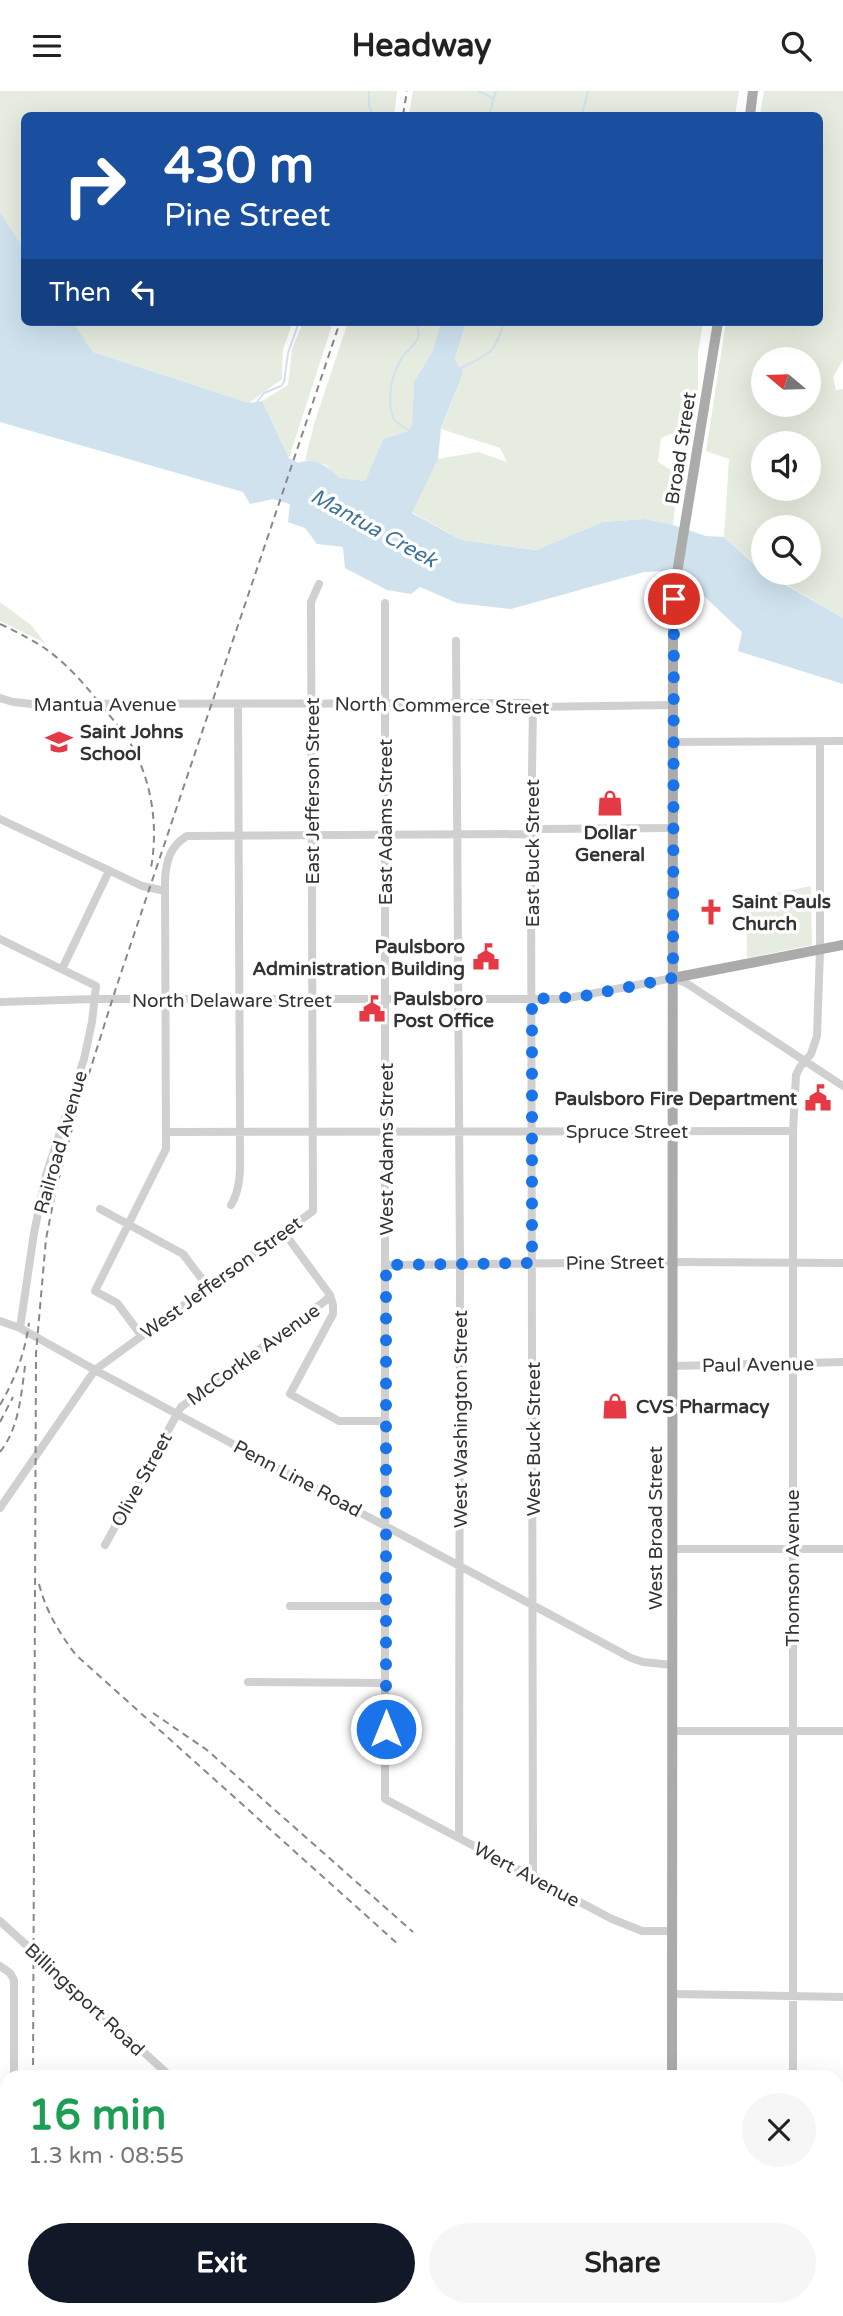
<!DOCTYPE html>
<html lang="en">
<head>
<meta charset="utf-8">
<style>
	body { margin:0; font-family:"Varela Round",sans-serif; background:#f6f6f6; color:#222; height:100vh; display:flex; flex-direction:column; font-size:26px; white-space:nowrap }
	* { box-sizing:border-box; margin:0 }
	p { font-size:23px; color:#767676 }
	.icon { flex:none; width:38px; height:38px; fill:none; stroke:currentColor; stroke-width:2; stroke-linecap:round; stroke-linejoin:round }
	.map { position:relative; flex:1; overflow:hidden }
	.panel { position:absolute; left:0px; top:1979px; width:844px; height:247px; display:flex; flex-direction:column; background:#fff; border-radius:21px 21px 0 0; box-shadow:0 7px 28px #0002 }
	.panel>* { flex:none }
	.guide { position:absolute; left:21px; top:21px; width:802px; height:214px; border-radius:10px; box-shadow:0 7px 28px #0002; background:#1a4fa0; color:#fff; overflow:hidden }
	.needle { width:46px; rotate:289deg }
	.tools { position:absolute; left:751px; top:256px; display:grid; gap:14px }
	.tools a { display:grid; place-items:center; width:70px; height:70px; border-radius:50%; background:#fff; box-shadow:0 7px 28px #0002; font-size:35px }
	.pin { position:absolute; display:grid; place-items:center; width:60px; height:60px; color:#fff; margin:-30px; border:4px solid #fff; border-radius:50%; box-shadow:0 2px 7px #0007 }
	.me { position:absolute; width:77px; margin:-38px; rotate:0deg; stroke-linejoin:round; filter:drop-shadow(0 0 5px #0008) }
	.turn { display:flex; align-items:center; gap:24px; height:147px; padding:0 28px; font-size:32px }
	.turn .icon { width:91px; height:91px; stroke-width:2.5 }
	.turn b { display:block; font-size:49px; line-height:60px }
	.then { display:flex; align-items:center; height:66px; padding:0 28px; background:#0003; gap:14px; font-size:26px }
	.round { display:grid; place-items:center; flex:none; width:74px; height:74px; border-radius:37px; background:#f6f6f6 }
	.head { display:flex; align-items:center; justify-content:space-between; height:119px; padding:0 28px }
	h1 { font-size:42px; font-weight:700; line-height:52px; color:#1e9e55 }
	.button { display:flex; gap:14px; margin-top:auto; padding:14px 28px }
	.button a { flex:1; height:80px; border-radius:42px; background:#111827; color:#fff; font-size:28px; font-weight:700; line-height:80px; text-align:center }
	.button a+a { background:#f6f6f6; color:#222 }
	header { display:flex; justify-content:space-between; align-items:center; height:91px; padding:0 28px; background:#fff; font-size:32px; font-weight:700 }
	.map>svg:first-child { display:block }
</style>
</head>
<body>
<header><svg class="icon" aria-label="menu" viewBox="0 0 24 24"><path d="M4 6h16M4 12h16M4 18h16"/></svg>Headway<svg class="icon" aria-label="search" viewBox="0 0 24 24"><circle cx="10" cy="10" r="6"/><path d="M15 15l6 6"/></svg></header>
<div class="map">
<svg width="843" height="2225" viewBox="0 0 843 2225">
	<rect width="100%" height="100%" fill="#fff"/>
	<path fill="#e6ecdf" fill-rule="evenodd" d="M0 0H397L394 24H24V158L0 121Z
		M413 0H739L735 24H409Z
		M764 0H843V269L833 286 836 299 843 298V527L765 481H808V436H763V480L724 446 729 368 706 360 726 231H819V24H760ZM763 268H808V313H763ZM763 352H808V397H763Z
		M73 231H293L283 258 282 288 249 312 93 261Z
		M303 231H333L289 367 262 310 288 294 292 258Z
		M348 231H441L433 259 414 291 412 331 409 340 383 348 365 390 338 387 326 374 305 369 315 330Z
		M466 231H703L698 262V298L686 344 676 341 661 347 658 371 678 383 673 434 645 428 603 431 538 459 461 449 412 421 438 368 478 361 507 371 500 357 441 338 463 282 455 268Z
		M0 511 31 534 45 552 0 530Z
		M811 795 812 854 747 867 746 808Z
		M60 2219H167V2225H60Z"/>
	<path fill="#cfe2ee" d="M0 121 24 158V231H73L93 261 249 312 262 310 289 367 298 372C316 366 327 375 339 387L365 390 383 348 409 340 412 331 414 291 433 259 441 231H466L455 268 463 282 441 337 438 368 412 422 461 449 537 459 603 431 645 428 673 434 706 445 724 446 763 481 843 527V593L738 560 742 541 685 487 663 480 644 481 511 518 457 512 420 496 411 503 387 499 345 477 343 456 317 453 305 437 288 431 290 413 273 408 250 413 243 401 0 331Z"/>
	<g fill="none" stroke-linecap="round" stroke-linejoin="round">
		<path stroke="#cfe2ee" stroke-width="2" d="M369 0V15L373 24
			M479 0 492 7
			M489 24 496 0
			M582 24 588 0
			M461 277C489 262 494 265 504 231
			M257 311 264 302 281 295 284 291 288 262 299 231
			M409 340 394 329C386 308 391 282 404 264 408 259 416 253 418 247 420 241 418 236 415 231"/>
		<path stroke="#d0d0d0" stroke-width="8" d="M385 512V1708L612 1828 642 1840H672
			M456 550 460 1172 459 1747
			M0 607 13 611 32 613 528 612 533 616 673 614
			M673 651 843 650
			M0 728 142 795 165 800
			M0 848 96 895 92 931 84 968 46 1084 34 1142 20 1237
			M62 878 109 780
			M0 911 94 908H564L673 887 686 892 843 995
			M167 1041 793 1040
			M231 1114C244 1093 239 1064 240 1041L238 613
			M100 1118 183 1163 208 1196
			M283 1140 330 1204 333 1214V1223L290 1303 339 1330H386
			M386 1174 673 1171 843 1172
			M0 1230 20 1237 95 1279 631 1567 643 1571 672 1574
			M141 1244 117 1212 95 1200 166 1058 165 789C166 770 170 755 187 745L531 743 539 738 673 737
			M672 1275 843 1271
			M0 1417 95 1279 313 1120 311 511 319 493
			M105 1454 181 1316 325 1210 330 1204
			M673 1458H843
			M290 1515H386
			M248 1591 386 1592
			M673 1640H843
			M533 1787 531 743 533 616
			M0 1830 22 1850
			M0 1875 10 1882 14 1889V1986
			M70 1894 171 1986
			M672 1903 843 1906
			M793 1986V1040L796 984 800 976 811 963 817 945 820 859V650
			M836 2012H843
			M836 2191 843 2196
			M432 2219 439 2225
			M14 2225V2219"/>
		<path stroke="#ababab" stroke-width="10" d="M750 24 753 0
			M673 887 843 854
			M672 1986 673 526 678 476 718 231
			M836 2140 843 2134
			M672 2219V2225
			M754 2225 759 2219"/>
		<path stroke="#888" stroke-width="2" stroke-dasharray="7 5" stroke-linecap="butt" d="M403 24 407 0
			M0 533C15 540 29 547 43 556 65 571 84 592 100 613 109 624 119 635 127 647 151 685 159 732 151 777
			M0 1314C15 1288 25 1262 29 1232
			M0 1331 13 1306
			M0 1361C19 1337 21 1305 25 1275
			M39 1493C46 1520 59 1542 76 1564L400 1855
			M153 1622 207 1659 413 1841
			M33 1986 36 1262 46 1148 55 1102 74 1030 116 897 340 231
			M33 2219V2225"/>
		<path stroke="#d0d0d0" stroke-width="8" d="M22 1850 70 1894"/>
	</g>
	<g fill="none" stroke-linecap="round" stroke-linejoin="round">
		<path stroke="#1a73e8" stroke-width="12" stroke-dasharray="0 21.6" d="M386 1638V1174L532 1172V908L579 906 673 887 674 508"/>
	</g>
	<defs>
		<g id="school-bare" transform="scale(2.1)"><path d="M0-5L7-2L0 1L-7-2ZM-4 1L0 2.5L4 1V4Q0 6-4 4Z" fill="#e63946" stroke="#fff" stroke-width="2.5" paint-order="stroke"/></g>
		<g id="shop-bare" transform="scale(2.1)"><path d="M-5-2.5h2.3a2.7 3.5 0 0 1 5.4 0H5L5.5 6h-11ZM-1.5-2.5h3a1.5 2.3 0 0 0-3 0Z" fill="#e63946" stroke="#fff" stroke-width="2.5" paint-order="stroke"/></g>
		<g id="church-bare" transform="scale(2.1)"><path d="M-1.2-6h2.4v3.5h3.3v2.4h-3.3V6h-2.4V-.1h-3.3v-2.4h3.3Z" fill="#e63946" stroke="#fff" stroke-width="2.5" paint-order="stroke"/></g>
		<g id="civic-bare" transform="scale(2.1)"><path d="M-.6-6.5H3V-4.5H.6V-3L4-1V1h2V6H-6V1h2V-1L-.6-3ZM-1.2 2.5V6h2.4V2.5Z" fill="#e63946" stroke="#fff" stroke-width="2.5" paint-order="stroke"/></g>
	</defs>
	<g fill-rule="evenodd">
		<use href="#school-bare" x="59" y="651"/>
		<use href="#shop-bare" x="610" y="712"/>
		<use href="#church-bare" x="711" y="821"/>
		<use href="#civic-bare" x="486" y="866"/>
		<use href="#civic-bare" x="372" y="918"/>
		<use href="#civic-bare" x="818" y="1007"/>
		<use href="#shop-bare" x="615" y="1315"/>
	</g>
	<g text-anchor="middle" stroke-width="7" stroke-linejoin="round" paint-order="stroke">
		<g font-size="19" fill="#333" stroke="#fff">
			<text transform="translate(680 357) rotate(-81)" y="7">Broad Street</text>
			<text x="105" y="620">Mantua Avenue</text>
			<text transform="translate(442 614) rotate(1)" y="7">North Commerce Street</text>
			<text transform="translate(312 700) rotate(-90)" y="7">East Jefferson Street</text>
			<text transform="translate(385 731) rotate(-90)" y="7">East Adams Street</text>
			<text transform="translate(532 762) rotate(-90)" y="7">East Buck Street</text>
			<text x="232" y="916">North Delaware Street</text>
			<text x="627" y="1047">Spruce Street</text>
			<text transform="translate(60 1051) rotate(-74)" y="7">Railroad Avenue</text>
			<text transform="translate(386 1058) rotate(-90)" y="7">West Adams Street</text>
			<text transform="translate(615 1171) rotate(-1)" y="7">Pine Street</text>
			<text transform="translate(221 1186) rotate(-36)" y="7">West Jefferson Street</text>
			<text transform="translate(253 1263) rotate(-36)" y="7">McCorkle Avenue</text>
			<text transform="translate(758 1273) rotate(-1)" y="7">Paul Avenue</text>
			<text transform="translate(460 1328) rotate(-90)" y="7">West Washington Street</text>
			<text transform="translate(533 1348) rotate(-90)" y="7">West Buck Street</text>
			<text transform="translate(298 1387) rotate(28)" y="7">Penn Line Road</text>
			<text transform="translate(141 1388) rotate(-61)" y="7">Olive Street</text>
			<text transform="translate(655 1437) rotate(-90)" y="7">West Broad Street</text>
			<text transform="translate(792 1477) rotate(-90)" y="7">Thomson Avenue</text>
			<text transform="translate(527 1783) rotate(28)" y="7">Wert Avenue</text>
			<text transform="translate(85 1908) rotate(43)" y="7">Billingsport Road</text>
		</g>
		<g font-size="19" font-weight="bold" fill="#333" stroke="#fff" text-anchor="start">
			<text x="80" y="647">Saint Johns<tspan x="80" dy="22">School</tspan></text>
			<text x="610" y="748" text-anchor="middle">Dollar<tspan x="610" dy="22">General</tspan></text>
			<text x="732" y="817">Saint Pauls<tspan x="732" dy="22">Church</tspan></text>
			<text x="465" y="862" text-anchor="end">Paulsboro<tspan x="465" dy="22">Administration Building</tspan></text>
			<text x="393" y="914">Paulsboro<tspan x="393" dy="22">Post Office</tspan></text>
			<text x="797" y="1014" text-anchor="end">Paulsboro Fire Department</text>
			<text x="636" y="1322">CVS Pharmacy</text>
		</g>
		<g font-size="21" font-style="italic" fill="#3f7597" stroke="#fff">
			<text transform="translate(374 437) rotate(29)" y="7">Mantua Creek</text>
		</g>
	</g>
</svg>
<div class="tools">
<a><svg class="needle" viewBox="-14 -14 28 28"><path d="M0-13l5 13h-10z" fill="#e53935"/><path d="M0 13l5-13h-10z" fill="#767676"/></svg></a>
<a><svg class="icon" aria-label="sound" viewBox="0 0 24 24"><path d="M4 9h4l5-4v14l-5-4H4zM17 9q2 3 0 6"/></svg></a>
<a><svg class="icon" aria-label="search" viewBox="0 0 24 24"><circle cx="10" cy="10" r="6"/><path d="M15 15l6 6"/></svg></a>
</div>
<div class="pin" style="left:674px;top:508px;background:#d93025"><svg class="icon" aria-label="arrive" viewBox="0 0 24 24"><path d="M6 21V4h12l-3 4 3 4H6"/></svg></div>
<svg class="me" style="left:386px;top:1638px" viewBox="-20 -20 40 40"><circle r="17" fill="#1a73e8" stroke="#fff" stroke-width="3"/><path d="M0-11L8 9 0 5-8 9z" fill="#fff"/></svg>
<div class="guide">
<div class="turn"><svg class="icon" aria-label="right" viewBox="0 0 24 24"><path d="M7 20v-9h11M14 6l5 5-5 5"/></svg><div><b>430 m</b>Pine Street</div></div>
<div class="then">Then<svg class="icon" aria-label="left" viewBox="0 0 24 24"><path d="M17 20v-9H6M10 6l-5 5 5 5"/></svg></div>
</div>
<section class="panel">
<div class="head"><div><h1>16 min</h1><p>1.3 km · 08:55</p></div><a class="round"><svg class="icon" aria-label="close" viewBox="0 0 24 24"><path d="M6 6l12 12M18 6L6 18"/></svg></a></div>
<div class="button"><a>Exit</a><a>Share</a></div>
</section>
</div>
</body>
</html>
